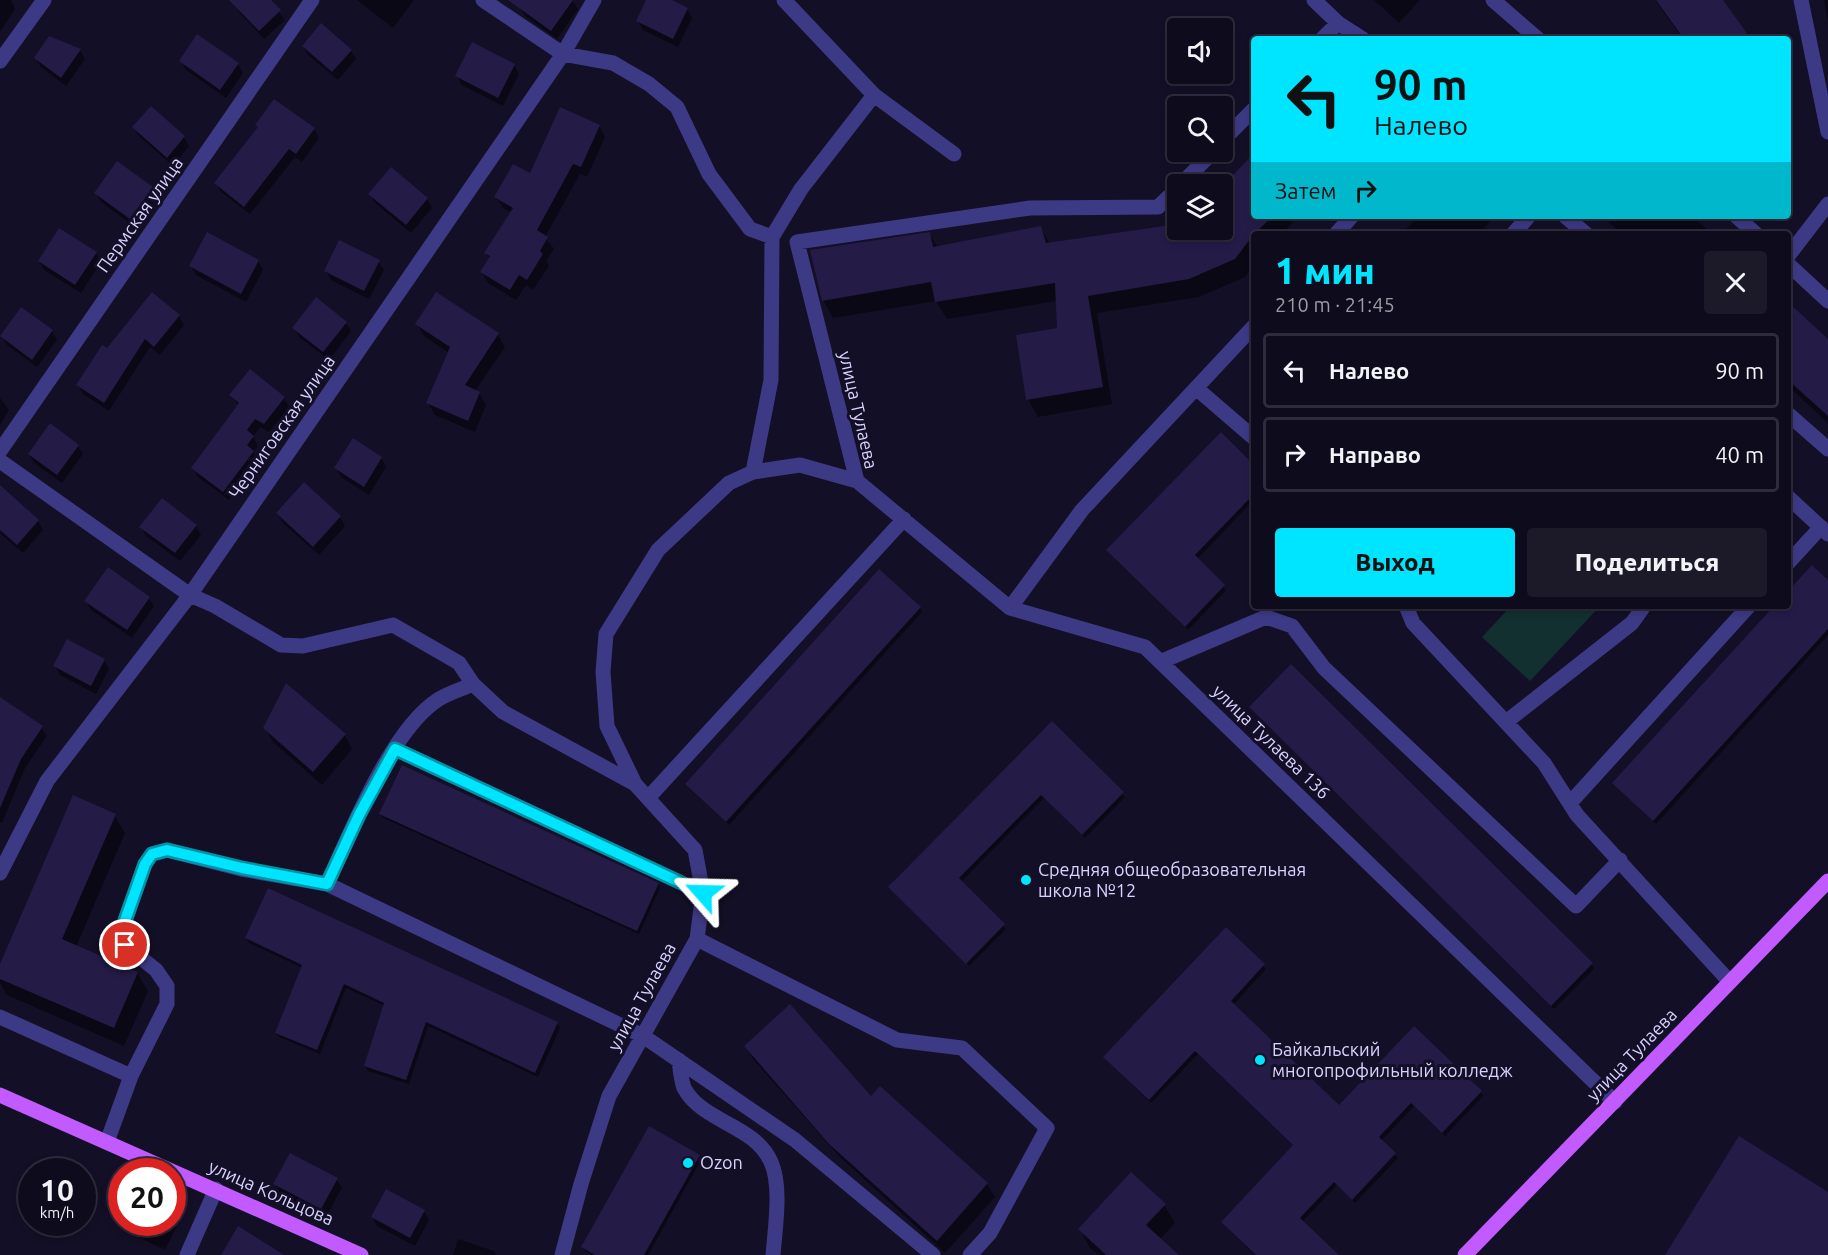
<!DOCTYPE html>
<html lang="ru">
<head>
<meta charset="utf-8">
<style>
	body { margin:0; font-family:Ubuntu,sans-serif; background:#1c1929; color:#f1f3f6; height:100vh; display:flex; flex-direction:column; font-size:22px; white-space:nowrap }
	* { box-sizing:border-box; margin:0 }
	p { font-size:20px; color:#9b9ba3 }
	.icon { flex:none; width:33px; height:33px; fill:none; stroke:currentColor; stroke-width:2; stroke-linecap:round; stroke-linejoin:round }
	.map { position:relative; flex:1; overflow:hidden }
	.side { position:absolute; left:1251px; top:231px; width:540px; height:378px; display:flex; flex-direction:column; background:#0e0b1c; border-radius:6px; box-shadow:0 3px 9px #0003,0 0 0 2px #2e2b3b }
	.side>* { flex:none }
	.hud { position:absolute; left:1251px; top:36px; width:540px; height:183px; border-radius:6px; box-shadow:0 3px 9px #0003,0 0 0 2px #2e2b3b; background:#00e5ff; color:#111; overflow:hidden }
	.fabs { position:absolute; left:1167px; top:18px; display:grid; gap:12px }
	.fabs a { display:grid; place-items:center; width:66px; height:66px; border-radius:6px; background:#0e0b1c; box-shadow:0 3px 9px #0003,0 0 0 2px #2e2b3b; font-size:30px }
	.speed { position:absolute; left:18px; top:1158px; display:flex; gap:12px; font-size:30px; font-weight:700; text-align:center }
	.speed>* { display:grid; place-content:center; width:78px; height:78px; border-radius:50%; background:#0e0b1c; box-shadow:0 3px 9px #0003,0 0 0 2px #2e2b3b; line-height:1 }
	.speed small { font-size:15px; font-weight:400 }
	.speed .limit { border:9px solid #d22; background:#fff; color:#111 }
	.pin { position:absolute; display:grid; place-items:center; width:51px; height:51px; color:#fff; margin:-26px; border:3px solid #fff; border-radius:50%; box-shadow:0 2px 6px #0007 }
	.me { position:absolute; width:66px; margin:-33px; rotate:295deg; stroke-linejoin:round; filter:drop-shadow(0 0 4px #0008) }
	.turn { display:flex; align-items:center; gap:21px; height:126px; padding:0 24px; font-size:27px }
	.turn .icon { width:78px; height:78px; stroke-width:2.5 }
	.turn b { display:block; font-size:42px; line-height:51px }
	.then { display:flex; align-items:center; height:57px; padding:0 24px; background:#0003; gap:12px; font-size:22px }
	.round { display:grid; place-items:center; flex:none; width:63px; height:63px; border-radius:6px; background:#1c1929 }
	.headline { display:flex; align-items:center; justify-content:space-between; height:102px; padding:0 24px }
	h1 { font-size:36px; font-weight:800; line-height:45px; color:#00e5ff }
	.cta { display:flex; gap:12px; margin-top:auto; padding:12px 24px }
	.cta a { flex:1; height:69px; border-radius:6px; background:#00e5ff; color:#111; font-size:24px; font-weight:800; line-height:69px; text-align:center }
	.cta a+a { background:#1c1929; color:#f1f3f6 }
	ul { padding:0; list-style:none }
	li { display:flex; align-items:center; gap:18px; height:75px; margin:0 12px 9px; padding:0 12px; border:3px solid #2e2b3b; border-radius:6px }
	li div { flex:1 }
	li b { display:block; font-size:22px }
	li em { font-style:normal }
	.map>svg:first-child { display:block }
</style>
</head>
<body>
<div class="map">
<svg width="1828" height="1255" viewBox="0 0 1828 1255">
	<rect width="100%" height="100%" fill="#130f26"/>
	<path fill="#12302f" d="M1511 606H1600L1530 681 1482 637Z"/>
	<path fill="#0007" d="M0 0H11L15 9 0 32Z
		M238 0H269L285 20 264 39 239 12 234 4Z
		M357 0H414L393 28Z
		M525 0H572L578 9 557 39 525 16 520 7Z
		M648 0H668L687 9 692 18 678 47 643 30 638 21Z
		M1374 0H1420L1399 23Z
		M1655 0H1721L1749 39H1683Z
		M1824 0H1828V21Z
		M50 38 80 50 85 59 66 86 41 67 35 58Z
		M303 46 351 51 356 59 338 80 308 55Z
		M181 61 238 64 243 73 226 98 186 70Z
		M514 65 519 74 503 106 462 85 457 76Z
		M151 108 184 137 189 146 173 166 139 136 134 128Z
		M257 125 314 129 319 138 302 162 295 157 250 214 221 192 216 183 259 129Z
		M599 126 605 137 587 177 580 174 545 237 554 249 546 261 549 266 533 290 526 285 516 300 488 283 482 272 490 259 486 253 512 213 503 208 496 197Z
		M1254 156V216H1298L1282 234H1254V266L1245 277 1199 297 1097 313 1112 404 1038 417 1028 399 1058 329 1057 301 947 319 936 301 833 318 823 300 930 234 938 248 1040 227 1050 244 1178 230H1222Z
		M391 169 427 199 432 208 411 233 375 203 370 194Z
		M152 188 157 197 135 227 101 202 96 193Z
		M1418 216H1495L1479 234H1402Z
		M1602 216H1692L1712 234H1622Z
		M96 253 101 262 81 293 44 270 39 261Z
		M258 261 263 270 246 302 196 275 191 266Z
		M378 261 384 270 369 299 331 280 326 271Z
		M437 294 498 335 505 347 475 391 479 393 486 405 475 432 435 415 428 403 449 353 424 336 417 324Z
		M1788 304 1828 341V423L1788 386Z
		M22 309 52 331 57 340 37 367 7 345 2 336Z
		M179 316 184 325 160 355 150 347 109 411 83 394 78 385 107 350Z
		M346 323 351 331 329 360 299 337 294 328Z
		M231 395 284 398 289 407 269 432 260 427 253 437 258 446 253 452 258 461 229 500 198 477 193 468 239 406Z
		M0 398 9 410 0 425Z
		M78 446 83 454 62 483 34 463 29 454Z
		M381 458 386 467 369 495 341 477 336 468Z
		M1254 467V500L1197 559 1226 590 1188 630 1110 554Z
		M0 499 38 521 43 530 23 553 0 533Z
		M278 514 340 517 345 526 319 555 283 523Z
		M196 526 201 535 180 561 146 536 141 527Z
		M1828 582V635L1656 824 1614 783 1776 606H1788V593Z
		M149 598 154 606 132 638 91 610 86 601Z
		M920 608 922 612 729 825 689 788 686 784Z
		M104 660 109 669 96 694 60 675 55 666Z
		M1291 666 1592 964 1594 969 1554 1009 1253 711 1251 707Z
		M0 714 41 727 47 736 25 768 2 823 0 822Z
		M1052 723 1125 797 1085 838 1044 798 961 882 1006 929 969 966 893 891Z
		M265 728 345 735 352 749 322 785 273 742Z
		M381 814 658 884 660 888 639 934 383 818Z
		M114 815 125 833 76 947 137 973 148 991 124 1046 7 995 0 983V968Z
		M1226 929 1266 969 1233 1005 1339 1107 1481 1092 1483 1096 1445 1136 1414 1106 1381 1141 1398 1158 1355 1203 1337 1185 1302 1222 1336 1255H1255L1225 1226 1222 1222 1294 1146 1198 1054 1151 1103 1108 1061Z
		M246 938 557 1023 560 1028 538 1077 428 1026 409 1084 368 1071 365 1066 385 1006 346 988 320 1054 279 1037 276 1033 303 968 249 943Z
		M746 1046 987 1184 995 1197 945 1253 839 1156 753 1059Z
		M699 1156 701 1160 648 1255H592L585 1251 582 1247Z
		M336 1179 342 1188 326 1217 280 1193 275 1184Z
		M1164 1205 1175 1223 1160 1239 1177 1255H1099L1090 1248 1080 1229Z
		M172 1207 181 1217 165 1250 132 1234 126 1225 172 1222Z
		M424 1211 429 1220 415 1246 377 1226 372 1217Z
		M458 1239 494 1251 496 1255H453Z"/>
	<path fill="#241b47" d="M229 0H271L281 10 259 31Z
		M508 0H573L551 31Z
		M646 0H672L688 8 673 39 636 21Z
		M1656 0H1723L1751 39H1684Z
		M321 23 352 50 332 72 302 46Z
		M197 34 239 63 220 90 179 61Z
		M49 36 81 49 61 78 34 58Z
		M472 42 515 64 498 98 455 76Z
		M274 99 315 128 296 154 289 149 244 207 214 183 258 127 255 125Z
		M151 106 185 136 167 158 132 127Z
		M560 107 600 125 581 167 573 164 537 230 548 237 540 251 543 254 527 280 519 275 510 290 480 272 490 256 484 253 513 208 494 197 513 164 530 173Z
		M1254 153V216H1273L1254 234 1235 259 1189 279 1088 296 1103 387 1026 400 1016 335 1057 328 1055 283 935 302 931 282 822 301 810 250 930 232 933 247 1041 226 1046 243 1178 224V230H1222V187Z
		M117 161 153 187 130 219 94 193Z
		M391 167 428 198 406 225 368 194Z
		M59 228 97 252 75 285 38 261Z
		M207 232 259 260 241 294 189 266Z
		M339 240 380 260 364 291 324 271Z
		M152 292 180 315 154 347 145 339 104 403 76 385 102 345 107 348Z
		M436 292 499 333 465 385 480 392 468 421 426 403 450 347 415 324Z
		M316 297 347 322 323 352 292 328Z
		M1788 302 1828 339V416L1788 380Z
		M21 307 53 330 32 360 0 336Z
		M250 369 285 397 264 424 255 419 247 430 254 436 247 445 254 451 223 492 191 468 239 403 229 395Z
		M50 423 79 445 57 475 28 454Z
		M1221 432 1254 465V494L1195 555 1225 585 1185 627 1106 550Z
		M353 438 382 457 364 487 334 468Z
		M304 482 341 516 313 547 276 513Z
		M0 485 39 520 17 545 0 530Z
		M162 498 197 525 175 553 139 527Z
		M1812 565 1828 580V629L1653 821 1612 783 1774 606H1788V591Z
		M108 567 150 597 127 630 84 601Z
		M879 569 921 607 726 822 685 784Z
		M67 639 105 659 91 686 53 666Z
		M1291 664 1593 963 1551 1006 1249 707Z
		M286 683 346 734 313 772 263 728Z
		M0 697 43 726 21 759 0 808Z
		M1052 721 1124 792 1082 835 1041 795 959 878 1005 924 966 964 888 887Z
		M402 765 659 883 637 931 379 814Z
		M73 795 116 814 62 939 138 972 114 1028 0 979V964Z
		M268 888 558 1022 535 1073 426 1022 406 1080 364 1066 384 1003 344 984 317 1050 275 1033 302 965 245 938Z
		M1226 927 1265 964 1231 1001 1339 1105 1414 1026 1482 1091 1442 1133 1411 1103 1379 1137 1396 1153 1352 1200 1334 1182 1300 1218 1339 1255H1256L1221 1222 1293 1145 1195 1051 1149 1100 1103 1057Z
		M790 1004 871 1096 880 1086 988 1183 937 1241 829 1144 744 1046Z
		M649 1126 700 1155 644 1255H595L581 1247Z
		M1739 1136 1828 1192V1255H1665Z
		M290 1153 338 1178 321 1209 273 1184Z
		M1131 1172 1166 1204 1146 1225 1179 1255H1106L1078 1229Z
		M386 1189 425 1210 410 1238 371 1217Z
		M238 1226 284 1255H221Z"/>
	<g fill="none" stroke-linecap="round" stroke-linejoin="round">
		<path stroke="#3d3a85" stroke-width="15" d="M483 0 563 54 613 63 649 84 677 107 709 174 750 229 772 237
			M784 0 874 95 954 154
			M1314 0 1338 23 1363 39
			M1493 0 1538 39
			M1801 0 1828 132
			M1322 39 1338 23
			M0 61 44 0
			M1222 141 1254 109
			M1181 184 1213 152
			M1565 216 1586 234
			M1736 216 1756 234
			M1336 234 1352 216
			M1513 234 1529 216
			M1788 256 1828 204
			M1788 264 1828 301
			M1196 388 1254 438
			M1788 414 1828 449
			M0 451 312 0
			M0 461 190 595 215 606 281 645 303 646 393 625 459 663 473 684 503 712 635 784
			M753 472 771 380 772 237 801 189 874 95
			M857 481 797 242 1030 208 1158 207 1178 188
			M1788 497 1828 534
			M1788 563 1821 527
			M1406 606 1413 623 1544 763 1577 815 1729 981
			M1010 608 1082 510 1254 326
			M1160 662 1266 617 1292 626 1324 668 1576 906 1620 860
			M1506 722 1632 623 1644 606
			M395 749 703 893
			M648 798 904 519
			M1570 803 1749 606
			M0 873 47 781 190 595 563 54 594 0
			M327 884C351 832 391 729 439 699 449 693 462 689 473 684
			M697 939 897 1040 962 1048 1047 1128 990 1233 970 1255
			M0 1017 131 1076
			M679 1060C680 1069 681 1080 684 1088 703 1123 754 1124 771 1162 782 1186 775 1229 773 1255
			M107 1142 131 1076 167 1004V986L156 970 125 945 121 932 145 864 152 854 167 850 241 869 327 884 643 1036 795 1140 933 1255
			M187 1255 216 1189
			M562 1255 581 1184 609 1096 697 939 703 893 695 850 635 784 607 726 603 672 606 634 658 550 729 483 753 472 800 465 857 481 1010 608 1145 647 1615 1102"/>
		<path stroke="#c25bff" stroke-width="15" d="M0 1095 361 1255
			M1465 1255 1828 881"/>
	</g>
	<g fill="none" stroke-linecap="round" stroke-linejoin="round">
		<g stroke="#0095a6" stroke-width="15">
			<path id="route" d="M125 945 121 932 145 864 152 854 167 850 242 868 327 884 359 815 395 749 703 893"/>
		</g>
		<use href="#route" stroke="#00e5ff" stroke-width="10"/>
	</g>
	<g fill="#00e5ff" stroke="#130f26" stroke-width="2">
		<circle cx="1026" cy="880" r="6"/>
		<circle cx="1260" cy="1060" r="6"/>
		<circle cx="688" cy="1163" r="6"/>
	</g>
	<g text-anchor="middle" stroke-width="6" stroke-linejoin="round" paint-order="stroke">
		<g font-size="18" fill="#d9d4ff" stroke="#130f26">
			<text transform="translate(140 215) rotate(-55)" y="6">Пермская улица</text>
			<text transform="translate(858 410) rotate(77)" y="6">улица Тулаева</text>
			<text transform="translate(282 427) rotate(-55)" y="6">Черниговская улица</text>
			<text transform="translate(1271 742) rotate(44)" y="6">улица Тулаева 136</text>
			<text transform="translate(642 997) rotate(-61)" y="6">улица Тулаева</text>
			<text transform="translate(1632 1055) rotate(-46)" y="6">улица Тулаева</text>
			<text transform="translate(271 1193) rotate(24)" y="6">улица Кольцова</text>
		</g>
		<g font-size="18" fill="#d9d4ff" stroke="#130f26" text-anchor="start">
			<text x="1038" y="876">Средняя общеобразовательная<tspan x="1038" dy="21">школа №12</tspan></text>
			<text x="1272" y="1056">Байкальский<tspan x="1272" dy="21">многопрофильный колледж</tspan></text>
			<text x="700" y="1169">Ozon</text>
		</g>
	</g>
</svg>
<div class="fabs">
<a><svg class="icon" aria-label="sound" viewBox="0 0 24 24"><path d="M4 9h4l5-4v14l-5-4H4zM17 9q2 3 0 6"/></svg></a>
<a><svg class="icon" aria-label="search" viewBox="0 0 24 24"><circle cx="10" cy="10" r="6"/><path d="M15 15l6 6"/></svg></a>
<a><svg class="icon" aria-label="layers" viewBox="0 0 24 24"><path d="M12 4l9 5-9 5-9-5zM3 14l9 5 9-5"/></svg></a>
</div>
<div class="speed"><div>10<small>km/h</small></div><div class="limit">20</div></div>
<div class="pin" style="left:125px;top:945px;background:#d93025"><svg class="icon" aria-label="arrive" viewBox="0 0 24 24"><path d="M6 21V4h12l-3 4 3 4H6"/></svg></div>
<svg class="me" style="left:703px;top:893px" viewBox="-20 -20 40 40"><path d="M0-17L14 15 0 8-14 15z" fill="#00e5ff" stroke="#fff" stroke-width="4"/></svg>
<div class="hud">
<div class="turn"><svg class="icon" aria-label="left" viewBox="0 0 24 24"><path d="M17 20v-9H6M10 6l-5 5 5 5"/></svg><div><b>90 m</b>Налево</div></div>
<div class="then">Затем<svg class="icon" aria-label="right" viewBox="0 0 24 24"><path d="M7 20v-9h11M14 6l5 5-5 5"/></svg></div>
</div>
<section class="side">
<div class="headline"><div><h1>1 мин</h1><p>210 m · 21:45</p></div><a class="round"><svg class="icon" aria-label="close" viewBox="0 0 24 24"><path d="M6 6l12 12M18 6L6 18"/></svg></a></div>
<ul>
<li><svg class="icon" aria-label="left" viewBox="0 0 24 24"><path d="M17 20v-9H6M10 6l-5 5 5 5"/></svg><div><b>Налево</b></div><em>90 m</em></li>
<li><svg class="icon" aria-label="right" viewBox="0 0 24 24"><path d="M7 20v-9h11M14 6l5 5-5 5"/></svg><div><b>Направо</b></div><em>40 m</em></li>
</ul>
<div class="cta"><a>Выход</a><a>Поделиться</a></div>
</section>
</div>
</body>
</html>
